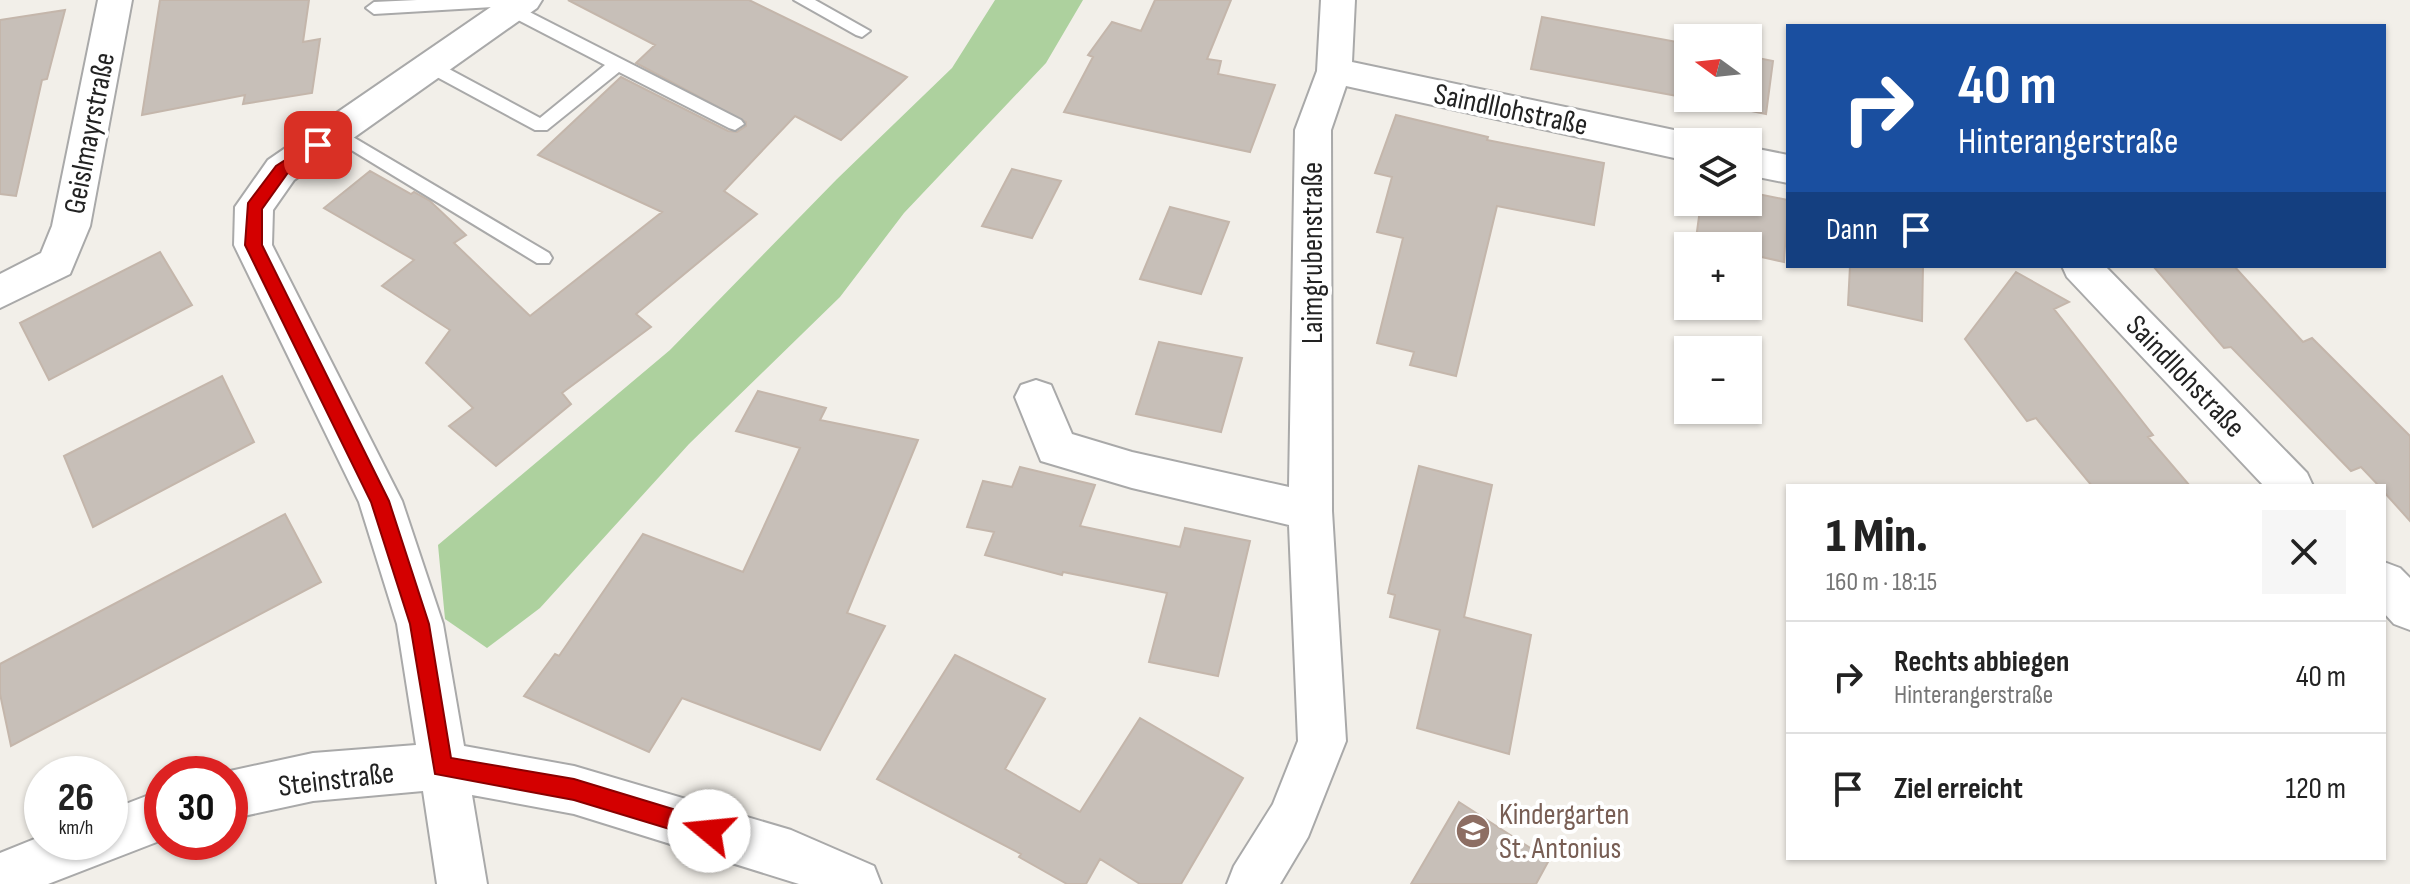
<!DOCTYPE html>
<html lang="de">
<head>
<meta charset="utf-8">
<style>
	body { margin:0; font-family:"Sofia Sans Condensed",sans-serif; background:#f6f6f6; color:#222; height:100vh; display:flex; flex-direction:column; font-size:30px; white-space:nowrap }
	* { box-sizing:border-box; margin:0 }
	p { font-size:26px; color:#767676 }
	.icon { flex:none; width:44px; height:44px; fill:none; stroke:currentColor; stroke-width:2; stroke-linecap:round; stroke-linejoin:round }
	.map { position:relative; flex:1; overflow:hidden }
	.details { position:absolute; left:1786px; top:484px; width:600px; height:376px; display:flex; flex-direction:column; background:#fff; border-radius:0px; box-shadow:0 2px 6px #0004 }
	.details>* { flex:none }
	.top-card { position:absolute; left:1786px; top:24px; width:600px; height:244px; border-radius:0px; box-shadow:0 2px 6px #0004; background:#1a4fa0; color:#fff; overflow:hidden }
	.needle { width:52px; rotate:285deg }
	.tools { position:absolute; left:1674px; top:24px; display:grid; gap:16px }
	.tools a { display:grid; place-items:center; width:88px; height:88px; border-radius:0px; background:#fff; box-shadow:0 2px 6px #0004; font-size:40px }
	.speed { position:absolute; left:24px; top:756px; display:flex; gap:16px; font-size:40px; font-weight:700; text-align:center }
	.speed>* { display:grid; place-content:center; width:104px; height:104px; border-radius:50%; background:#fff; box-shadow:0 2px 6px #0004; line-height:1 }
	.speed small { font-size:20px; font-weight:400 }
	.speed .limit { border:12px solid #d22; background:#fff; color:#111 }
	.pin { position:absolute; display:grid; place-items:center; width:68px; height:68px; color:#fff; margin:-34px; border-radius:16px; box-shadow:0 4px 12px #0006 }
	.me { position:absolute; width:88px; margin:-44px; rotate:287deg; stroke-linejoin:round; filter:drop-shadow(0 0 6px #0008) }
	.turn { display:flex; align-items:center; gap:28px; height:168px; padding:0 40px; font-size:36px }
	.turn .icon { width:104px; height:104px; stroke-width:2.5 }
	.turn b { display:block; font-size:56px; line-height:68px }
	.then { display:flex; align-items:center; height:76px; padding:0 40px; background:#0003; gap:16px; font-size:30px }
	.round { display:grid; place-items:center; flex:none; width:84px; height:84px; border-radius:0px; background:#f6f6f6 }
	.headline { display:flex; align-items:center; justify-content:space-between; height:136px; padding:0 40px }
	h1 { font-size:48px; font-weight:800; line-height:60px }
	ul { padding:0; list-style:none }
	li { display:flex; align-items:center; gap:24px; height:112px; padding:0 40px; border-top:2px solid #e0e0e0 }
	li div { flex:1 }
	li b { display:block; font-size:30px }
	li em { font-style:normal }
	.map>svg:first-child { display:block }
</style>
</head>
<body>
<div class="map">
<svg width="2410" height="884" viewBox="0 0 2410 884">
	<rect width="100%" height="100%" fill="#f2efe9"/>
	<path fill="#add19e" d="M995 0H1083L1046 63 904 213 840 297 689 444 540 608 487 648 445 619 438 545 670 350 837 179 952 68Z"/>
	<path fill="#c7bfb8" stroke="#c4b6ab" stroke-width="2" d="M160 0H309L303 42 320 39 312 93 243 104 245 95 142 115Z
		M568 0H749L907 77 841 140 795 116 724 191 757 214 636 314 651 327 562 393 571 404 496 466 449 426 473 408 426 363 450 330 382 286 414 260 324 208 370 171 411 194 414 192 430 201 466 235 454 243 530 316 662 212 538 155 621 77 728 131 737 132 746 126V122L636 63 655 45Z
		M1155 0H1231L1207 59 1221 61 1218 74 1275 85 1250 152 1064 112 1093 57 1088 55 1112 22 1141 31Z
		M65 10 47 79 42 80 16 196 0 194V20Z
		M1542 17 1688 44V98L1531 69Z
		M1748 56 1773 61 1766 114 1689 98H1748Z
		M1396 115 1488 137 1487 140 1604 163 1594 225 1497 206 1456 376 1410 365 1414 352 1377 343 1403 238 1377 232 1392 177 1375 173Z
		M1012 169 1061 181 1032 238 982 226Z
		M1748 192 1788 200 1784 262 1748 254V246H1695L1701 202H1748Z
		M1170 207 1229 222 1201 294 1140 279Z
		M160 252 192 305 49 380 20 323Z
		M1850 266H1923L1922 321 1848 305Z
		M2153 266H2234L2303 342 2312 338 2410 436V521L2384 492V486H2379L2361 467 2351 471 2231 347 2224 348Z
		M2016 272 2069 302 2054 309 2153 435 2148 437 2190 486H2092L2036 418 2027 421 1965 339Z
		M1159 342 1242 358 1221 432 1136 414Z
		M222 376 254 442 93 527 64 456Z
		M758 391 826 408 820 420 918 440 847 613 885 626 820 750 682 698 649 752 524 696 555 654 559 656 643 534 743 572 800 448 736 431Z
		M1419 466 1492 485 1464 617 1531 635 1509 754 1417 728 1440 630 1390 617 1395 595 1388 593Z
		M1020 467 1095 485 1080 526 1180 547 1185 528 1250 541 1218 676 1149 662 1167 593 1063 572 1062 575 985 555 994 532 967 527 983 481 1012 487Z
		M285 514 321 582 11 746 0 694V664Z
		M955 655 1045 699 1005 769 1080 812 1140 718 1243 778 1181 884H1140L1100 859 1086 884H1067L1019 857 1021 854 877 779Z
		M1459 802 1549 860 1536 884H1411Z"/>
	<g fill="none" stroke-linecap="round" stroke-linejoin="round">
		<g stroke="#a9a9a9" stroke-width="4">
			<path id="service" d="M417 0H506L741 120 744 124 735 130 729 128 619 72 547 130H535L424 70 422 66 424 62H436L540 118 605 65 493 7 374 14 366 8 374 2Z
				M794 0H815L870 31 862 37 856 35Z
				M336 127 549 253 552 258 549 263H537L330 137 327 133 330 129Z"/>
		</g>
		<g stroke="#a9a9a9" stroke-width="4">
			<path id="minor" d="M98 0H132L90 226 70 274 0 308V274L41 253 52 226Z
				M501 0H542L537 8 294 180 273 210 272 245 402 501 443 624 464 746 574 766 791 830 874 866 881 884H799L574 814 472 795 487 884H437L423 791 313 801 230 819V774H222L230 771 313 753 416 745 397 624 359 502 234 245 235 207 268 160Z
				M1321 0H1355L1352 62 1688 133 1701 137 1703 142H1688V161L1346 86 1331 130 1332 511 1346 741 1308 837 1280 884H1227L1234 866 1273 804 1298 741 1289 525 1132 488 1041 461 1015 397 1021 385 1036 380 1051 385 1072 434 1132 452 1289 487 1295 130 1317 71Z
				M1748 147 1788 155V183L1748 175Z
				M2062 266H2105L2307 473 2313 486H2264L2067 277Z
				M2384 562 2400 568 2410 578V630L2394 624 2384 613Z
				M162 790V840L48 884H0V853L42 836V842H110V810Z"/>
		</g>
		<use href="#service" fill="#fff" fill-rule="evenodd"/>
		<use href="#minor" fill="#fff" fill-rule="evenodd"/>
	</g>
	<path fill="#d40000" stroke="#8a0000" stroke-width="2" d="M318 139 325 145 323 149 287 174 262 209V245L389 501 429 624 451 758 574 779 709 820 717 823 720 831 717 838 709 841 574 800 435 774 410 624 371 502 245 245 248 203 276 166Z"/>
	<defs>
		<g id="school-disc" transform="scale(1.8)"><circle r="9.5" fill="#8d6e63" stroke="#fff"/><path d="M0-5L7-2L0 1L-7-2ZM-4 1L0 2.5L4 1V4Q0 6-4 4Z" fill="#fff"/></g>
	</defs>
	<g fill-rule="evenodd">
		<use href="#school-disc" x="1473" y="831"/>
	</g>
	<g text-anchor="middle" stroke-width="8" stroke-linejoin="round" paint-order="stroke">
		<g font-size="30" fill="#222" stroke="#fff">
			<text transform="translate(1511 109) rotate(12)" y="10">Saindllohstraße</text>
			<text transform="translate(89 133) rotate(-79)" y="10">Geislmayrstraße</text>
			<text transform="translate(1312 253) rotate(-90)" y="10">Laimgrubenstraße</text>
			<text transform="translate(2186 376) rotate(46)" y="10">Saindllohstraße</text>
			<text transform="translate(336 779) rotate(-7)" y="10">Steinstraße</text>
		</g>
		<g font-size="30" fill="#785e54" stroke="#fff" text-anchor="start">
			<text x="1499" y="824">Kindergarten<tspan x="1499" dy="34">St. Antonius</tspan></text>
		</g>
	</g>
</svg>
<div class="tools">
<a><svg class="needle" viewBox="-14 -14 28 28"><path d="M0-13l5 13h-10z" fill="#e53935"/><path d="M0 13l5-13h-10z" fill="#767676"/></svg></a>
<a><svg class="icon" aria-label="layers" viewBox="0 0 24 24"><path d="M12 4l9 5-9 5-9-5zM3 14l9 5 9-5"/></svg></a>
<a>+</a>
<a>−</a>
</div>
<div class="speed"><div>26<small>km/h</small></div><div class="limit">30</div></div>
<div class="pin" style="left:318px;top:145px;background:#d93025"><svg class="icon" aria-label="arrive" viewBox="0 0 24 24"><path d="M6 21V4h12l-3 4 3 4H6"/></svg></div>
<svg class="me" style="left:709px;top:831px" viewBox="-20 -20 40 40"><circle r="19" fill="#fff"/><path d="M0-13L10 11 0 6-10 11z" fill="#d40000"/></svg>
<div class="top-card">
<div class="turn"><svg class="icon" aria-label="right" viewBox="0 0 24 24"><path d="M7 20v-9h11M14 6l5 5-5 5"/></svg><div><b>40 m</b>Hinterangerstraße</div></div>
<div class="then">Dann<svg class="icon" aria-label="arrive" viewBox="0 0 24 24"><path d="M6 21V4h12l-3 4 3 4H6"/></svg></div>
</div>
<section class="details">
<div class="headline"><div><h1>1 Min.</h1><p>160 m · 18:15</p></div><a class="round"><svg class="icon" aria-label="close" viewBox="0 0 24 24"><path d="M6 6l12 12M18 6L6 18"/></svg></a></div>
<ul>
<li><svg class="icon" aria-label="right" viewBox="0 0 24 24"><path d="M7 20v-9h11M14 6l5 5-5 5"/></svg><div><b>Rechts abbiegen</b><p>Hinterangerstraße</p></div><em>40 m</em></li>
<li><svg class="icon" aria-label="arrive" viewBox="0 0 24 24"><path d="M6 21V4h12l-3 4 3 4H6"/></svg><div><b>Ziel erreicht</b></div><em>120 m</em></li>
</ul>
</section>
</div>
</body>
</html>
